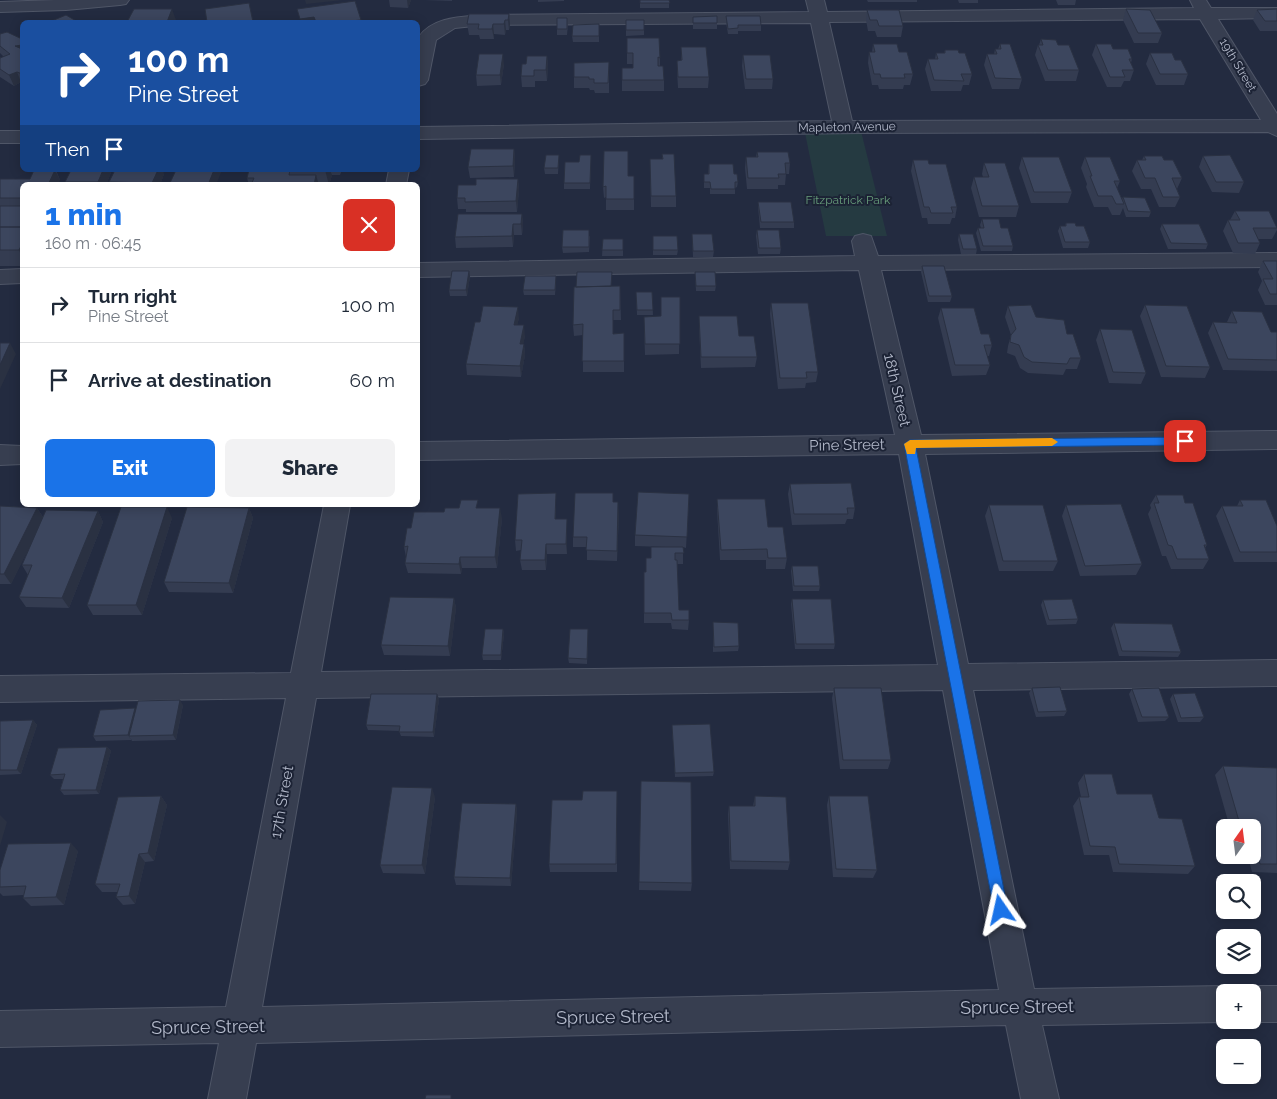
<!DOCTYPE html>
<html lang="en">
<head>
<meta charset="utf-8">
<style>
	body { margin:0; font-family:Raleway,sans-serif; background:#f2f2f3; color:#1f2937; height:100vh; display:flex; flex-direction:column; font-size:19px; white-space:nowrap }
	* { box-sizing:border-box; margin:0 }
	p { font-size:16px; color:#747a83 }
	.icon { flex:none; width:28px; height:28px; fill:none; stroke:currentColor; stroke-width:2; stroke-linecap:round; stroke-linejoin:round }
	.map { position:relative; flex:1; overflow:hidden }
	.drawer { position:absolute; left:20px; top:182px; width:400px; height:325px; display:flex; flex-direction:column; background:#fff; border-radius:8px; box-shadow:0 2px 12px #0003 }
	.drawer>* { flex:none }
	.banner { position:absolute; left:20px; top:20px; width:400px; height:152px; border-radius:8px; box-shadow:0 2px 12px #0003; background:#1a4fa0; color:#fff; overflow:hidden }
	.needle { width:32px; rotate:14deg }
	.controls { position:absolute; left:1216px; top:819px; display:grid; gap:10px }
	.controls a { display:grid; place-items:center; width:45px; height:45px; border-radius:8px; background:#fff; box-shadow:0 2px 12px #0003; font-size:25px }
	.pin { position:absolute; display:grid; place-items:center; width:42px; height:42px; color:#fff; margin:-21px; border-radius:10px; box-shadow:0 2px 8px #0006 }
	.me { position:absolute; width:55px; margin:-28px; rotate:349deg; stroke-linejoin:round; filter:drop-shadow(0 0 4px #0008) }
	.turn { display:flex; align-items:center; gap:18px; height:105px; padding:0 25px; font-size:22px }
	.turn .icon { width:65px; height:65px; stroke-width:2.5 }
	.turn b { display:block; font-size:35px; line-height:42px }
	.then { display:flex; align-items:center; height:48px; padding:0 25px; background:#0003; gap:10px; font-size:19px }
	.round { display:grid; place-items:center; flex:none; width:52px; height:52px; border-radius:8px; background:#f2f2f3 }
	.head { display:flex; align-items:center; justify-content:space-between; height:85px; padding:0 25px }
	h1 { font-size:30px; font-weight:800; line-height:38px; color:#1a73e8 }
	.button { display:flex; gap:10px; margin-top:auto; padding:10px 25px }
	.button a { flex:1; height:58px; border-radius:8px; background:#1a73e8; color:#fff; font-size:20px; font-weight:800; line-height:58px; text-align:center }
	.button a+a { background:#f2f2f3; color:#1f2937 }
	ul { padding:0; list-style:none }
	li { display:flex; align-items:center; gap:15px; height:75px; padding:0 25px; border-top:1px solid #e0e1e3 }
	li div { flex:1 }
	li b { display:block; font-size:19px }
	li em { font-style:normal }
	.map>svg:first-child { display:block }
</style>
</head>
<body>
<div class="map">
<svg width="1277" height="1099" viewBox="0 0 1277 1099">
	<rect width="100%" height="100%" fill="#232b40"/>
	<path fill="#253a41" d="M860 127 887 236H826L804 128Z"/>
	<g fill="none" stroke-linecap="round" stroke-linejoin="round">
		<g stroke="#4f5667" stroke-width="2">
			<path id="minor" d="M55 0H129L126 4 120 5 66 10 0 12V2Z
				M806 0H824L827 12 1194 8 1190 0H1206L1211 8H1277V18L1218 19 1277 114V136L1268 132 860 133 418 139V127L832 121 811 23 483 25 455 28 436 40 428 80 425 84 418 86V38C432 17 460 17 483 15L809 12ZM1200 19 1261 120 852 121 829 22Z
				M0 131H22V143H0Z
				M389 170H409L406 185H386Z
				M863 234 871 236 878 256 1277 253V267L881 270 921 435 1277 431V449L925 454 968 664 1277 660V686L973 690 1034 989 1225 986 1238 992H1225V1020H1229L1225 1022 1042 1025 1059 1099H1021L1006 1025 256 1043 246 1099H208L219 1043 0 1047V1011L226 1007 286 698 0 702V676L291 673 324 505H350L321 672 938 665 899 454 418 460V442L895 435 859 270 418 277V263L855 256 852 241 855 236ZM943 690 999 990 262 1007 316 698Z
				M22 269V283L0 284V270Z
				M0 445 22 446V464L0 465Z
				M1252 986H1277V1022H1252L1248 1020H1252V992H1239Z"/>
		</g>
		<use href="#minor" fill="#373e50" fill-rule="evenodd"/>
	</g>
	<path fill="#343c51" d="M389 0H411L408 8 390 7Z
		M424 0H452V1Z
		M538 0H564V1L538 2Z
		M640 0H669V8H640Z
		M867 0H917V2H868Z
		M958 0H978V3H959Z
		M1056 0H1076L1075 5H1058Z
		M1126 9 1162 33 1158 43H1134L1123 20Z
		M1277 9V31H1260L1253 20 1257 10Z
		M867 10 903 26 901 37H877L875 31H868L866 20Z
		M509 14 510 24 509 30H506L505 35 494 34V39H480L479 35H469L467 24Z
		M726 16 761 25V31H738V34H728L726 22Z
		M693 17 717 23V29H693Z
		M626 20H644V35L626 36Z
		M568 24 567 35H557V29Z
		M599 24V42H573L572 36Z
		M0 34 22 39V83L21 82 14 86 0 77V58L4 57 0 53Z
		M627 38 660 58V66L664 80V91H622V68H633V64H627Z
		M1041 39 1058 45 1079 70 1076 81H1045L1035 55 1038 45H1039Z
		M873 44 899 52 913 74 910 85H904L903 89H879L878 85H872L868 63 869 52H872Z
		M1000 44 1022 79 1019 89H992L984 65 987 54H994L995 49H998Z
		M1096 44 1113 49 1132 59 1131 63 1134 70 1130 81H1124L1121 87H1107L1092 55Z
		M681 47 709 77 708 88H678L677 71V61L681 60Z
		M945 50 959 53 972 74 969 85H963L961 91H931L925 69 928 59H935L936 53H944Z
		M1150 53 1175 60 1188 74 1184 85H1156L1146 64Z
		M743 55 773 79 772 89H745L742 66Z
		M547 56 548 67 547 81H535V87H522L521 76 526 64Z
		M609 62V93H595L594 90H590L589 88H574V77Z
		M504 64 501 85 477 86 476 75Z
		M514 149 515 159 514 177 470 178 468 167Z
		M757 152 790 163 789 174H786L785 185H778V189H747L745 168 746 157H756Z
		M662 154 676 196V207H651L650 159H662Z
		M559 155 558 174H545L544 168Z
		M591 155 590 189H564V183Z
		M1144 156 1164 160 1182 178 1177 189 1180 197 1175 207H1159L1151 189H1141L1132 171 1137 160H1142Z
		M1203 156 1244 182 1239 193 1212 192 1199 167Z
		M1022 157 1072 192 1068 203H1031L1019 168Z
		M1085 157 1120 181 1117 188 1122 199 1123 197 1151 212 1149 217H1126L1123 208 1120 215H1112L1108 207H1094L1086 187 1087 184 1081 168Z
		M913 160 929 164 957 207 955 218H952L950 224H928L927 218H922L911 171Z
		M984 163 1019 206 1016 217H979L971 188 974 177H983L982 174Z
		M709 164 734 174 738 182 737 187 735 188V194H710V188H704V174H708Z
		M34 170H56L60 180 22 185V266H0V179H30Z
		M112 170 106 185H67L65 182Z
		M249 170H342L340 175H332L329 185H249L247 178Z
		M164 174 160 185H110L109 182Z
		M628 176H634V210H606V197L604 198 603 187Z
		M518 179 519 190 517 212H466V209H458L457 198 476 185Z
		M758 202 794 222V228H760L758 207Z
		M1235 211 1277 227V230L1272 239H1258L1260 243 1255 254 1233 253 1223 231 1228 220H1230Z
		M522 214 523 225 522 235H514L513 247 456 248 455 237Z
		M982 219 1001 228 1013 246 1012 251H981L976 233 978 228H981L980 225Z
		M1066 223 1076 226 1090 242 1088 248H1063L1058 231 1060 226H1065Z
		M1162 224 1208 244 1206 249H1168L1160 229Z
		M757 230 781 248 780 254H758L756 236Z
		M692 234 714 251 713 257H693Z
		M959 234 977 249 976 254H961L958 240Z
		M590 236 589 252 563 253 562 247Z
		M653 236 678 250 677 255H653Z
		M603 239H623V256H602Z
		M1263 261H1277V305H1265L1258 290 1262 281 1258 272Z
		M922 266 952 296 950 302H928L921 272Z
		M469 271 470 276 467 296H450L449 290Z
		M695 272 716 286 715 291H696Z
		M556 281 555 295H524L523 290Z
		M612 286H620L621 320H613V334L624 333V372H583V335L574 336 573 325Z
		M636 292H652L653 315H637Z
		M661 297H680L679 354 645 355 644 327 661 316Z
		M771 303 818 372 816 382 806 383 805 388 778 389 770 314Z
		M1145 305 1210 367 1205 378 1161 377 1140 316Z
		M1008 306 1036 317 1067 334 1081 358 1077 369H1066L1063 375 1028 373 1020 368 1015 356 1007 353 1008 346 1011 335 1005 317Z
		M941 308 992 345 989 356H987L990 365 986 375 952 376 938 318Z
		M1232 311 1271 332H1277V371L1223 370 1208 333 1213 322H1227Z
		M699 316 739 336 757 357 755 367 701 368 699 327Z
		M519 318 517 325 525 336 523 344H524L525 355 521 377 467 375 466 364 480 322Z
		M1100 329 1146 373 1141 384 1109 383 1096 340Z
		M790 484 855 508 853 519H847L845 524 792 525 788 494Z
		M689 494 686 548 683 547V564H677L679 610 689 620 688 630 672 629 671 623H644V572H646L651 558 665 547 635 546V535Z
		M1156 495 1185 503 1207 545 1205 548 1209 559 1203 569H1171L1166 556H1162L1148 514 1151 508 1150 505Z
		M717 499 768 527 787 558 785 569H766V560H720L717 510Z
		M1240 500 1277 526V562H1234L1216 516 1222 506H1237Z
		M613 502 619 512 617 561 587 560V547H573V537Z
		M556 504V519H567V554H547L546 570H522L520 560 521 550 516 551 515 540Z
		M989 505 1058 561 1053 571H999L985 516Z
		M1066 505 1142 564 1136 575 1080 576 1062 516Z
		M0 506 37 508 43 517 98 511 103 522 69 608 26 607 19 597 28 575 22 565 30 545 11 584H0Z
		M249 508 253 518 233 593 169 592 164 582Z
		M479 508 502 518 497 568H462L461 574 408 573 405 563 406 557 404 547 411 528 444 512Z
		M172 518 142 615H93L87 605Z
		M792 566 820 586 819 591H793L791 571Z
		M454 598 456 608 450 656 384 655 381 645Z
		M792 599 835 644 834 649H795L791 604Z
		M1043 600 1078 619 1076 624 1047 625 1041 605Z
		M713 622 739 646 738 651 713 652Z
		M1114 623 1181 652 1178 657 1119 656 1111 628Z
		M503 629 504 634 501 660H483L482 655Z
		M588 634 587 664 569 663 568 658Z
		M834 688 891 760 888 769H840L832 698Z
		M1032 688 1067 711 1064 716 1036 717 1029 693Z
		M1132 689 1169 717 1165 721 1138 722 1129 694Z
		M437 694 439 699 434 737 401 736 399 731 368 730 366 725Z
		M1173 694 1204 717 1200 722H1178L1170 699Z
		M183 705 176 740 132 741 131 739V740L96 741 93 736 136 710Z
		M33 720 37 725 21 774 0 775V721Z
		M672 725 714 772 713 776 675 777Z
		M107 747 111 751 99 794 64 795 60 790 63 779H54L50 775Z
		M1223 766 1277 768V873L1252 872 1248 857H1239L1238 855H1252V828H1230L1215 775Z
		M1084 774 1159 818 1195 866 1188 874 1113 872 1109 855H1084L1073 806 1079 797H1081L1078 783Z
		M641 781 692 883 691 891 639 890Z
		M617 791V872H550L549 864Z
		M161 796 167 805 154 861 145 862 135 904 123 905 116 897 118 892H102L95 884Z
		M755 796 790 862 788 870 730 869 728 814 729 806H753Z
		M829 796 877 870 873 878 833 877 827 805Z
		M435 797 425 874 383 873 380 865Z
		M516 804 517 813 511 886 456 885 454 877Z
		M78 851 64 905 31 906 23 898 24 895 3 896 0 893V870Z"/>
	<path fill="#2a3142" d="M305 0H343L306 4Z
		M407 0H411L408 8Z
		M172 9 176 20 174 22H167Z
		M509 14 510 24 509 30 508 20Z
		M314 17 315 22H301L300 19Z
		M361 20V22H340Z
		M505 20 506 30 505 35 504 24Z
		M493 24 494 34V39L492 29Z
		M22 45V56L15 46Z
		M503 54 504 64 501 85 500 75Z
		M547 56 548 67 547 81 546 70Z
		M17 72 21 82 14 86 9 75Z
		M514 149 515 159 514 177 513 166Z
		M55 170 60 180 58 185H48Z
		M103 170H112L106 185H100L98 182Z
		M158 170H163L164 174 160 185H153L152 183Z
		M214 170H222L216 185H208Z
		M325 170H330L332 175 329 185Z
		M316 175 319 185H314Z
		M518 179 519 190 517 212 516 201Z
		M522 214 523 225 522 235 521 224Z
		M513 224 514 235 513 247 512 236Z
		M22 244V257L19 250Z
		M469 271 470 276 467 296 466 290Z
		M518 307 519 318 515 336 514 325Z
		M524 325 525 336 521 355 520 344Z
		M10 343 16 354 0 389V365Z
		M524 344 525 355 521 377 520 366Z
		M556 493V530L555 519Z
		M618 502 619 512 617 561V551Z
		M167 507 172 518 142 615 136 605Z
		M37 508 44 519 11 584 4 574Z
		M249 508 253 518 233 593 229 583Z
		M500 508 502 518 497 568 495 557Z
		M98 511 103 522 69 608 62 598Z
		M567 519V554L566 544Z
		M546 544 547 554 546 570 545 560Z
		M460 557 462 568 461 574 459 564Z
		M454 598 456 608 450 656 448 646Z
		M503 629 504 634 501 660V655Z
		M437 694 439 699 434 737 433 732Z
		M180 700 183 705 176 740 173 735Z
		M135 708 138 713 129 736 131 740 128 735Z
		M33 720 37 725 21 774 17 770Z
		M107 747 111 751 99 794 96 790Z
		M432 788 435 797 425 874 422 865Z
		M161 796 167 805 154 861 148 853Z
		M516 804 517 813 511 886 510 878Z
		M0 815 7 822 0 846Z
		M71 843 78 851 64 905 56 897Z
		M139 854 145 862 135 904 129 896Z"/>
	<path fill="#3c465e" stroke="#2a3142" d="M640 0H669L670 3H640Z
		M355 1 361 20 340 22H316L314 17 300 19 297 9Z
		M249 3 253 22H207L205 9Z
		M134 9H172L167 22H127Z
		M1126 9 1150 10 1162 33H1138Z
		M1277 9V21H1265L1257 10Z
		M867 10H899L903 26H879L877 20H870Z
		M469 14H509L508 20H505L504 24H493L492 29H478L479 24H467Z
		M66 15 78 22H49Z
		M717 16V23H693V17Z
		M726 16H760L761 25H738V28L728 29Z
		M557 18H567V29H557Z
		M626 20H644V30H626Z
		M599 24V36H572L573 25Z
		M7 32 22 39V45L15 46 22 49V74L17 72 9 75 0 69V58L10 54 0 46V34Z
		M627 38H659L660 58 658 57V66H663L664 80H622V68H633V53H627Z
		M1041 39 1056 40 1058 45H1069L1079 70H1048L1038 45H1043Z
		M873 44H897L899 52H907L913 74H904L905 78H881L880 74H874L869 52H875Z
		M1000 44H1010L1022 79 995 78 987 54H997L995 49H1001Z
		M1096 44H1111L1113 49H1128L1132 59H1129L1134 70H1122L1125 77H1110Z
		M681 47H706L709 77H678L677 61 682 60Z
		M945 50H958L959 53H965L972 74H961L964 81 934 80 928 59H938L936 53H945Z
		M1150 53H1172L1175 60H1181L1188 74H1160Z
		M479 54H503L500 75H476Z
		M743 55H770L773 79H746Z
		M527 56H547L546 70H534V76H521L522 64H526Z
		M609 62 608 83H594V79H589V77H574V63Z
		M471 149H514L513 166 468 167Z
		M604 151H628V176H634V199H606V186L603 187Z
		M757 152H788L790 163H785L786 174H778L779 178H748L746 157H758Z
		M662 154H674L676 196H651L650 159H663Z
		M546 155H559L558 168H544Z
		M580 155H591L590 183H564L565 162H579Z
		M1230 155 1244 182H1216L1203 156Z
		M1144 156H1162L1164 160H1173L1182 178H1172L1180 197H1163L1155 178H1145L1137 160H1146Z
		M1022 157H1059L1072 192H1034Z
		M1085 157H1110L1120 181H1114L1124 204H1116L1112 196H1098L1090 176H1092Z
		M913 160H928L929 164H946L957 207H951L953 213H931L929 207H924Z
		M984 163H1005L1019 206H982L974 177H989Z
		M709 164H733L734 174H737L738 182H735V189H711L710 182H704V174H709Z
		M34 170H55L48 185H22V198H0V179H30Z
		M71 170H103L98 182H65Z
		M115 170H158L152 183 109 182Z
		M176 170H214L208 185H169Z
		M249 170H290L289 175H316L314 185H251L254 178H247Z
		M476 179H518L516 201 465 202V198H457L458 185H476Z
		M1123 197 1145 198 1151 212 1128 211Z
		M758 202H791L794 222H761Z
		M0 206H22V227H0Z
		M1235 211H1269L1277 228H1253L1260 243H1238L1228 220H1240Z
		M458 214H522L521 224H513L512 236 455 237Z
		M982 219H999L1001 228H1008L1013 246H983L978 228H984Z
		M1066 223H1075L1076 226H1084L1090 242H1065L1060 226H1066Z
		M1162 224H1199L1208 244 1171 243Z
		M0 227H22V244L19 250H0Z
		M563 230H589V247H562Z
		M757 230H779L781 248H759Z
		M692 234H712L714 251H693Z
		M959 234H973L977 249H963Z
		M653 236H677L678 250H653Z
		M603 239H623V250H602Z
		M1263 261H1277V294H1270L1263 279H1273Z
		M922 266H944L952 296H929Z
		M452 271H469L466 290H449Z
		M577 272H612L611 286 576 287Z
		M695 272H715L716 286H696Z
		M525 276H556L555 290H523Z
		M620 286V310H613V334L624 333V361H582L583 324 573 325 574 287Z
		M636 292H652L653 310H637Z
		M661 297H680V344H645L644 317 661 316Z
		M771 303H808L818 372H806L807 378H780Z
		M1031 305 1036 317 1064 320 1067 334H1073L1081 358H1070L1067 364 1032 362 1024 357 1019 345 1010 342 1011 335 1016 329 1008 306Z
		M1145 305 1187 306 1210 367 1166 366Z
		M483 306 518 307 514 325H524L520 344H524L520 366 466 364 475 322H480Z
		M941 308H974L981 334H989L992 345H984L990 365H955Z
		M1232 311 1262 312 1271 332H1277V360L1228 359 1213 322 1237 323Z
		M699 316H737L739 336H754L757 357H701Z
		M1100 329 1132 330 1146 373 1113 372Z
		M0 343H10L0 365Z
		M851 483 855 508H847L848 514H794L790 484Z
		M638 492 689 494 687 537 635 535Z
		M556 493 555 519H567L566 544H546L545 560H520L522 540H515L518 494Z
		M575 493H613V502H618L617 551 586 550 587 537H573Z
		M1156 495H1183L1185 503H1193L1207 545H1204L1209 559H1177L1172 546 1168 545 1154 503H1159Z
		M717 499H765L768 527H783L787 558H768L767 549 721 550Z
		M461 500H478L476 508H500L495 557H460L459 564 405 563 408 546 404 547 407 528H411L414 512H444L445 508H459Z
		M1240 500H1266L1277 526V552H1240L1222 506H1243Z
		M1121 504 1142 564 1085 566 1066 505Z
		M989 505H1043L1058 561H1003Z
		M0 506 37 508 4 574H0Z
		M121 507H167L136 605H87Z
		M187 507 249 508 229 583 164 582Z
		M46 510 98 511 62 598 19 597 32 565H22Z
		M651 547H683L684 553H675V560H677L679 610H689V620H672L671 613H644V572H646V558H651Z
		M792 566H818L820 586H794Z
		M390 597 454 598 448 646 381 645Z
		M792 599H831L835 644H796Z
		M1072 599 1078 619 1049 620 1043 600Z
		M713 622 738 623 739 646 714 647Z
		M1114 623 1172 624 1181 652 1122 651Z
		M485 629H503L501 655H482Z
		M570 629H588L587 659 568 658Z
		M1060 687 1067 711 1038 712 1032 688Z
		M834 688H881L891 760H843Z
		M1159 688 1169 717H1142L1132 689Z
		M1195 693 1204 717 1181 718 1173 694Z
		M371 694H437L433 732H399L400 726 366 725Z
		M180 700 173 735 129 736 138 701Z
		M135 708 128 735 93 736 100 710Z
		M33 720 17 770H0V721Z
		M710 724 714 772 675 773 672 725Z
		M107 747 96 790H60L65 774 50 775 58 748Z
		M1223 766 1277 768V864H1260L1256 849H1252V828H1241Z
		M1084 774H1112L1117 794H1152L1159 818 1182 819 1195 866 1119 864 1115 847 1090 846 1079 797H1089Z
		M641 781 691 782 692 883 639 882Z
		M392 787 432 788 422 865H380Z
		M583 791H617L616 864H549L552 800H582Z
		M161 796 148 853 139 854 129 896 116 897 120 884H95L118 797Z
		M755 796 786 797 790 862 731 861 729 806H755Z
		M829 796H868L877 870 836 869Z
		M462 803 516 804 510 878 454 877Z
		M71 843 56 897 23 898 26 886 0 887V870L8 844Z
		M426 1095H451V1099H425Z"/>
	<path fill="#1a73e8" stroke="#114b97" d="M1185 437 1190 441 1185 445 916 448 1008 910 1006 915 1001 917 996 915 994 910 904 444 910 440Z"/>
	<path fill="#f59e0b" d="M1052 438 1058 442 1052 446 916 448 915 454H907L904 444 910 440Z"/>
	<g text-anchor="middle" stroke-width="4" stroke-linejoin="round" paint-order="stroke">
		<g font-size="12" fill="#b3b9ca" stroke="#1c2335">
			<text transform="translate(1238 65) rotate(59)" y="4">19th Street</text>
			<text transform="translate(847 127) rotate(-1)" y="4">Mapleton Avenue</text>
		</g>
		<g font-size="12" fill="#689d7b" stroke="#1c2335">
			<text x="848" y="204">Fitzpatrick Park</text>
		</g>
		<g font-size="15" fill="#b3b9ca" stroke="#1c2335">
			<text transform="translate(897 390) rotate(77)" y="5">18th Street</text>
			<text transform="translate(847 445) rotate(-1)" y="5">Pine Street</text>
			<text transform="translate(282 802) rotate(-80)" y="5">17th Street</text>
		</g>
		<g font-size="18" fill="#b3b9ca" stroke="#1c2335">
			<text transform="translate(1017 1007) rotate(-1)" y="6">Spruce Street</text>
			<text transform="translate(613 1017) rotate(-1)" y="6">Spruce Street</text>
			<text transform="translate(208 1027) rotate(-1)" y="6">Spruce Street</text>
		</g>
	</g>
</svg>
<div class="controls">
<a><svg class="needle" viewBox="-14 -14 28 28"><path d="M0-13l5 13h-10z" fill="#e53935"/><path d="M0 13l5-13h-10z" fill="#747a83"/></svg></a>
<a><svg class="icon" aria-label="search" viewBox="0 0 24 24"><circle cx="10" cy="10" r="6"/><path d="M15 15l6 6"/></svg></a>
<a><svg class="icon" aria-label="layers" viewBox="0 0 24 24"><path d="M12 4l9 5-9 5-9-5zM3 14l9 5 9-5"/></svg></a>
<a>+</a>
<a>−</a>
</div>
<div class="pin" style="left:1185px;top:441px;background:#d93025"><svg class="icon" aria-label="arrive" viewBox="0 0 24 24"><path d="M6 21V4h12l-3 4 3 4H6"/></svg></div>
<svg class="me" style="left:1001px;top:910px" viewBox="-20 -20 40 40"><path d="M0-17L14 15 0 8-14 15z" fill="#1a73e8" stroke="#fff" stroke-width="4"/></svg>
<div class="banner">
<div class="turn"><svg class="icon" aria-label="right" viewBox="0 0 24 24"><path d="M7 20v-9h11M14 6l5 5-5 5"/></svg><div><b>100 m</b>Pine Street</div></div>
<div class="then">Then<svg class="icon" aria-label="arrive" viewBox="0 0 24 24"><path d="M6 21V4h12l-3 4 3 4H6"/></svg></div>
</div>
<section class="drawer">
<div class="head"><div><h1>1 min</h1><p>160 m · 06:45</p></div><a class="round" style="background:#d93025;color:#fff"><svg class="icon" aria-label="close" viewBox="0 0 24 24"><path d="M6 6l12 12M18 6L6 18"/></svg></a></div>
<ul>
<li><svg class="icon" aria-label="right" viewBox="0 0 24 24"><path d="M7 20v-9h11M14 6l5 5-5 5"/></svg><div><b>Turn right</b><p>Pine Street</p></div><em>100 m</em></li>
<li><svg class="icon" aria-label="arrive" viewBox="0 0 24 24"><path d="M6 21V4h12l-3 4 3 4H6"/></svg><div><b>Arrive at destination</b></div><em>60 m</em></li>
</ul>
<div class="button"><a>Exit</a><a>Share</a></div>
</section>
</div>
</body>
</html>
